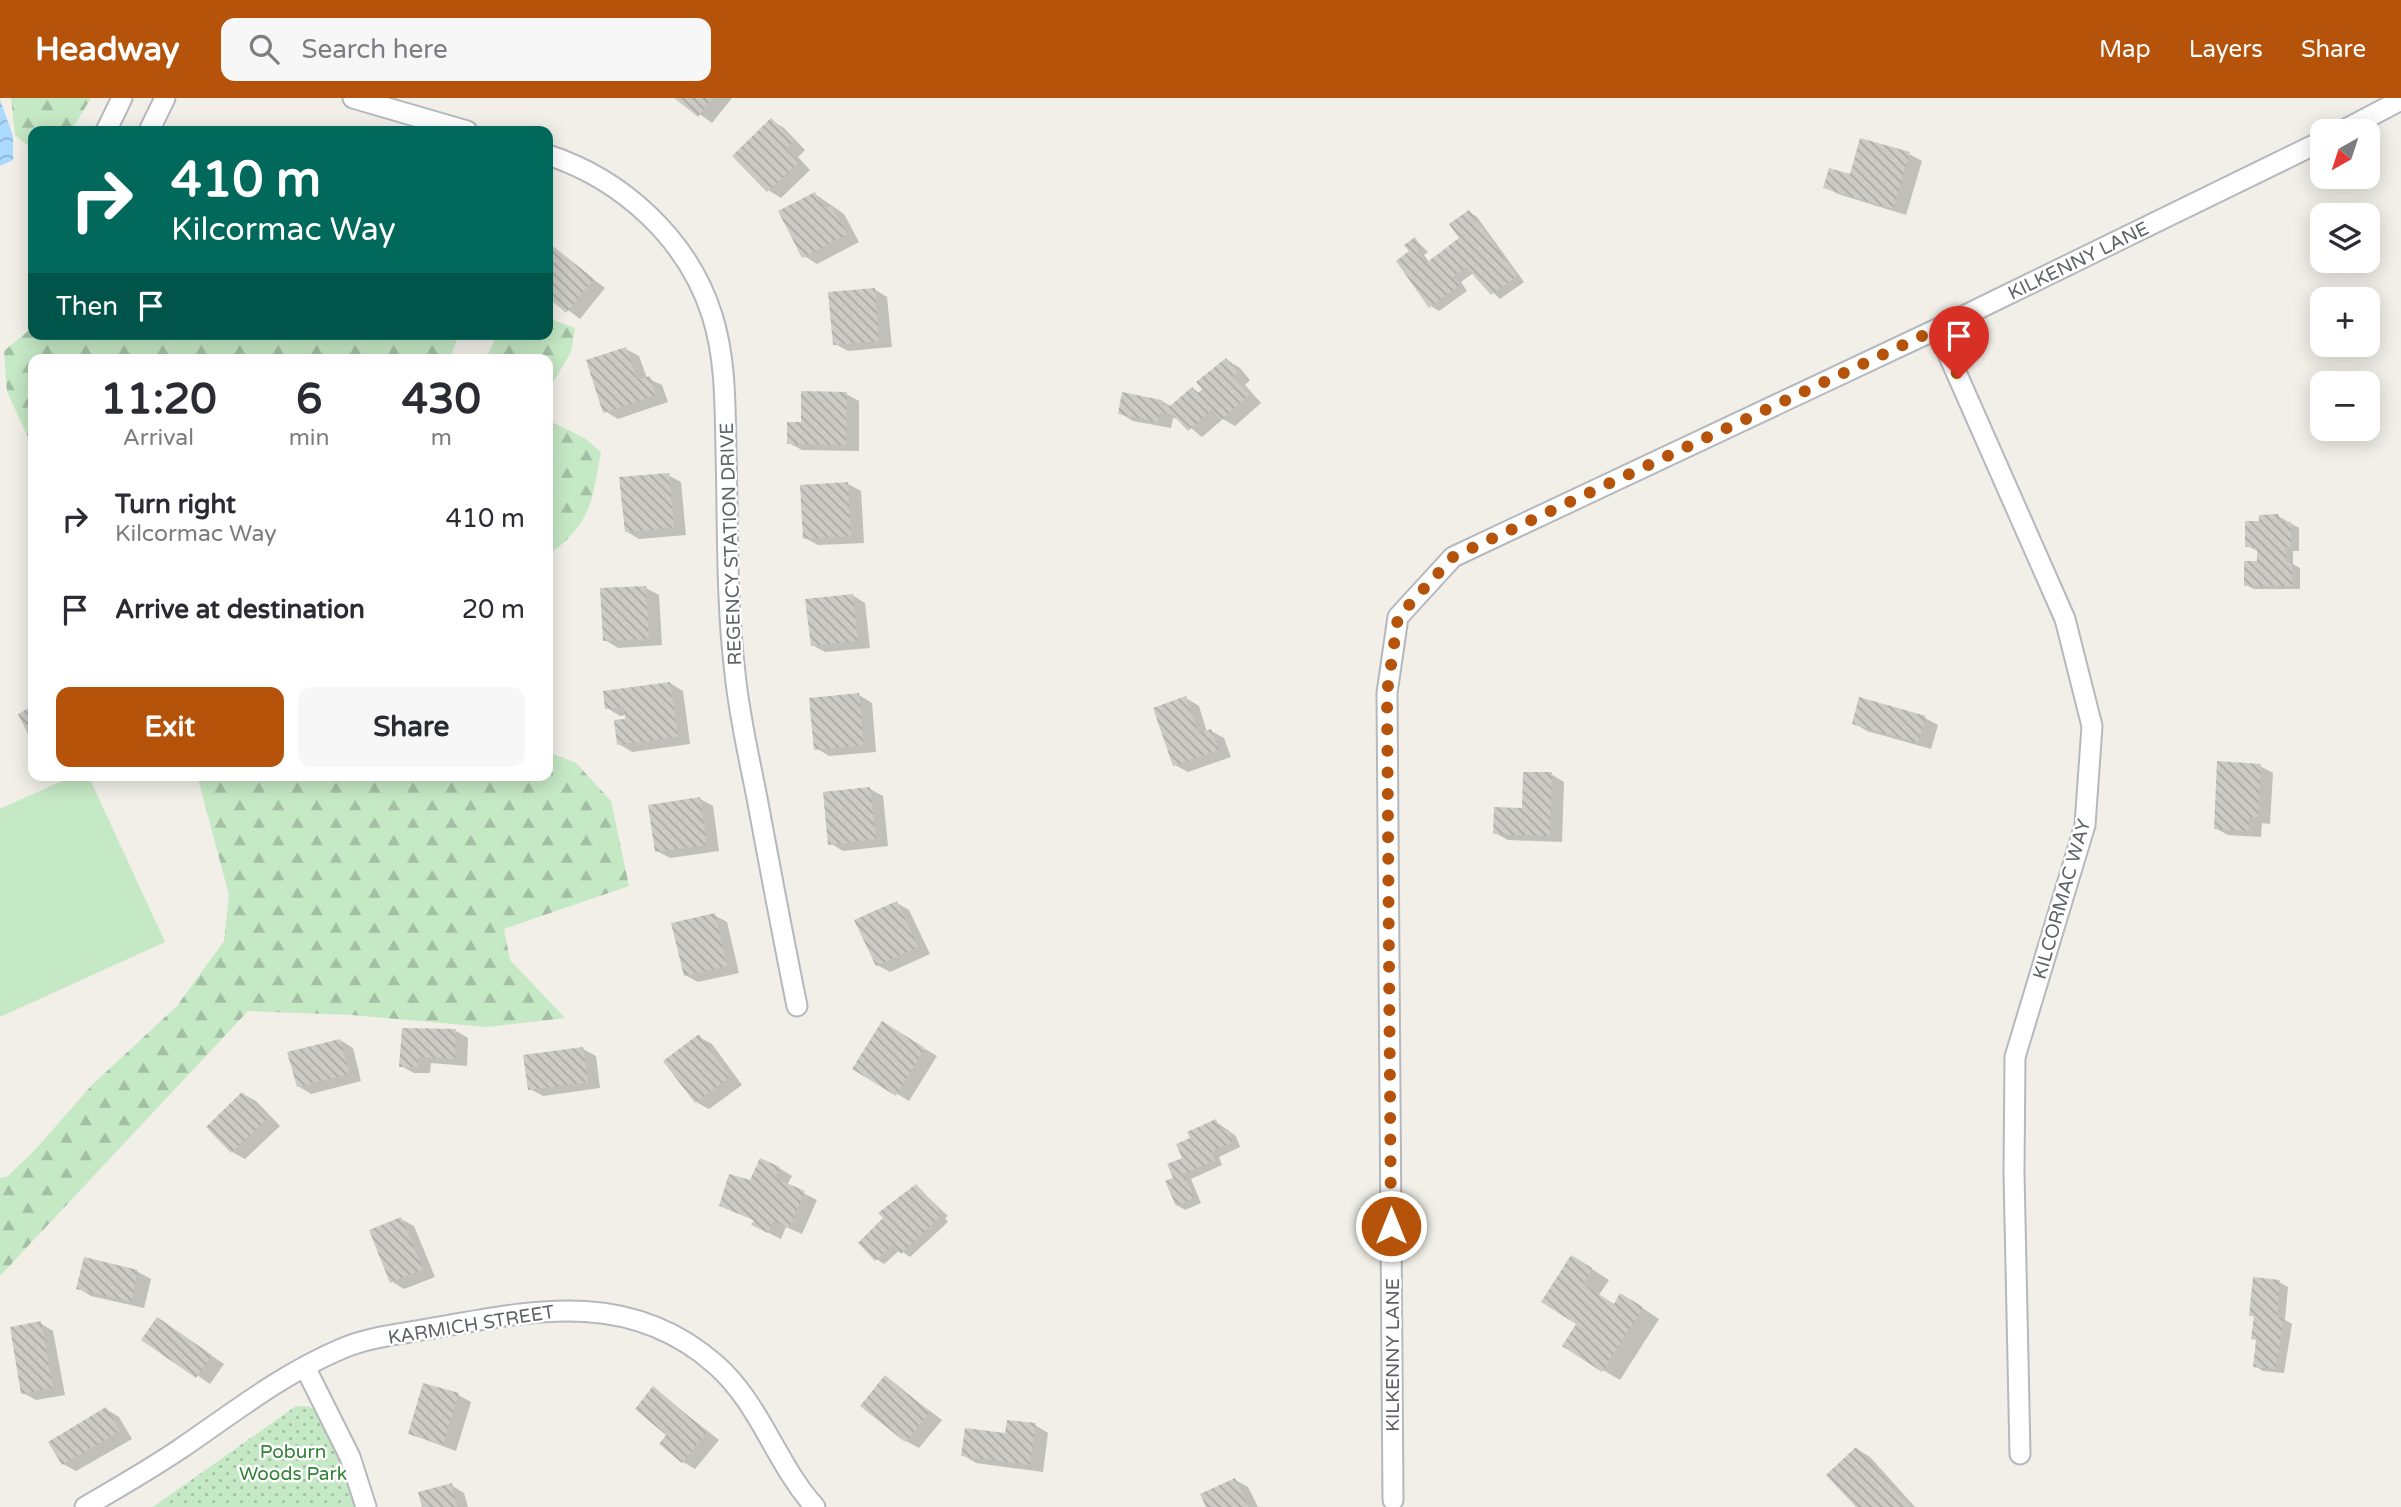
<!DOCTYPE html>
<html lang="en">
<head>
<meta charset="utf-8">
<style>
	body { margin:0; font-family:"Varela Round",sans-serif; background:#f7f7f7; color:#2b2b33; height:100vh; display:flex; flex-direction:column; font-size:26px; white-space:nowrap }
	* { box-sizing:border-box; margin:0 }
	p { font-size:23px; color:#7c7c81 }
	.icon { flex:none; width:38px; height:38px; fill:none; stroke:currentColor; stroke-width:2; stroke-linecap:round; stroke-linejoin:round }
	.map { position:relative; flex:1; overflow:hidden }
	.side { position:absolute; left:28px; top:256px; width:525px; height:427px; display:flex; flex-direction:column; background:#fff; border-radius:14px; box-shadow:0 4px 18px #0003 }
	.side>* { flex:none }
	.guide { position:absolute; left:28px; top:28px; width:525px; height:214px; border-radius:14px; box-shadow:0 4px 18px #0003; background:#00695c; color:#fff; overflow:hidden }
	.needle { width:46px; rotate:219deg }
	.fabs { position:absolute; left:2310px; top:21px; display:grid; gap:14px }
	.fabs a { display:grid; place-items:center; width:70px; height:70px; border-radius:14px; background:#fff; box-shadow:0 4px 18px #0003; font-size:35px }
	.pin { position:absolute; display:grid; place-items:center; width:60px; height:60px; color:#fff; margin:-72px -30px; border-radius:50% 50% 50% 0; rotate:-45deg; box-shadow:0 0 7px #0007 }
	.pin .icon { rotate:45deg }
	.me { position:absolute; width:77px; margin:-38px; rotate:0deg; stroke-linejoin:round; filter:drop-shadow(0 0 5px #0008) }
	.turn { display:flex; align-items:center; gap:24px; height:147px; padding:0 28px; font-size:32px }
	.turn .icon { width:91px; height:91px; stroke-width:2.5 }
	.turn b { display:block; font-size:49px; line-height:60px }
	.then { display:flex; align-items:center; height:66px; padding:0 28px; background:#0003; gap:14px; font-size:26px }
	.eta { display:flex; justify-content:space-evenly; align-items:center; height:119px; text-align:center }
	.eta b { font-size:42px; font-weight:800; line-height:49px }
	.action { display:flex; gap:14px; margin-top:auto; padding:14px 28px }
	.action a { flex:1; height:80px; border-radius:14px; background:#b45309; color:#fff; font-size:28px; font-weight:800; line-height:80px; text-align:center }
	.action a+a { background:#f7f7f7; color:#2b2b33 }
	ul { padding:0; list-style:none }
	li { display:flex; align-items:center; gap:21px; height:91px; padding:0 28px }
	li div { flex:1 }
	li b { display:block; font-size:26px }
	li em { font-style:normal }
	header { display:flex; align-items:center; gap:42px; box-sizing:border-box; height:98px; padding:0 35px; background:#b45309; color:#fff }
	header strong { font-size:33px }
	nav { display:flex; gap:38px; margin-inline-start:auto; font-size:24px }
	.search { width:490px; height:63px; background:#f7f7f7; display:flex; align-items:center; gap:18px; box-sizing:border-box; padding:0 24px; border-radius:14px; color:#7c7c81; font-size:26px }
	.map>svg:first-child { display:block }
</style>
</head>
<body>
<header>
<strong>Headway</strong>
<div class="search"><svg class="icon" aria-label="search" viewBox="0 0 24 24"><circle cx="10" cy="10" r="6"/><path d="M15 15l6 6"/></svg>Search here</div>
<nav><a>Map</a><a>Layers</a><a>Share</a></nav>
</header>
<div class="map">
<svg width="2401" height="1409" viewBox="0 0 2401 1409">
	<defs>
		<pattern id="forest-firs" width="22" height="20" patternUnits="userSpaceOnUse" patternTransform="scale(1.75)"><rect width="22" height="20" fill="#c5e8c5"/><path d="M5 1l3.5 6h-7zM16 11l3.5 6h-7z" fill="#a3c0a4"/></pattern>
		<pattern id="park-dots" width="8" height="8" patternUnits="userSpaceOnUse" patternTransform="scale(1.75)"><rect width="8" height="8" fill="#c5e8c5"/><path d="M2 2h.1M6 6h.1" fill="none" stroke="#a3c0a4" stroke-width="1.8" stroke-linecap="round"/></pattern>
		<pattern id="water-waves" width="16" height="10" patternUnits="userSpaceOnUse" patternTransform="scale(1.75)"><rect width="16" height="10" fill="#aadaff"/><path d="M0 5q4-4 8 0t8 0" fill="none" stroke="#8eb4d2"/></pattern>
		<pattern id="building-back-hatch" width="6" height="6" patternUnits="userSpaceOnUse" patternTransform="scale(1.75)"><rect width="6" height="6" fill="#cccac5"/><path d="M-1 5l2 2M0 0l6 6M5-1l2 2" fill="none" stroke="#a9a8a4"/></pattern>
	</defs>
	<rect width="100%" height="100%" fill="#f1efe8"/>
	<path fill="url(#forest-firs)" d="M11 0H91L71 33H33V52L15 37Z
		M548 220 575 230 571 254 548 293V261H486L497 236H548Z
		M33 229V236H459L450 261H33V350L7 294 4 253Z
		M548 301 552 324 586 341 601 354C591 407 592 423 548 458Z
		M548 654 576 665 611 703 629 788 504 831 510 862 565 920 487 929 352 917 248 913 0 1178V1080L8 1078 34 1053 92 987 177 908 224 843 229 797 197 677H548Z"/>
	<path fill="url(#park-dots)" d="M296 1308C304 1308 310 1307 316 1313 336 1331 348 1383 355 1409H153Z"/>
	<path fill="#c5e8c5" d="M75 677H88L165 844 0 919V711Z"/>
	<path fill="url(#water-waves)" d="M0 2 13 38V62L0 68Z"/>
	<path fill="#0003" d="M677 0H732L712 25Z
		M771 22 784 30 805 52 798 59 810 72 781 100 768 92Z
		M1909 56 1922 63 1906 117 1838 96 1825 89Z
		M815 96 844 116 859 144 817 166 804 158Z
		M1469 114 1477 119 1524 184 1500 201 1473 175 1461 184 1467 193 1439 213 1431 208 1411 154 1415 141 1428 154 1424 157 1429 164 1462 141Z
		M553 150 605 190 580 221 548 197V156Z
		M874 191 887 199 892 249 848 253 835 246Z
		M626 251 639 258 647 280 662 287 668 304 618 321 605 313Z
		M1227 262 1240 270 1250 282 1245 287 1261 305 1235 328 1223 321 1202 339 1180 321 1173 320 1171 330 1133 323 1120 315 1162 303 1172 309 1192 291 1200 295Z
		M846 296 859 303V353L802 352 789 345 803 326Z
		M668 377 681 384 686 437 639 441 626 433Z
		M848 386 861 393 864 445 818 447 805 440Z
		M2278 418 2299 430V453H2293V466L2300 470V491H2254L2246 487 2259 465 2258 453 2247 448 2261 425Z
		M646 490 659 497 662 547 618 550 605 542Z
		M852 497 865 505 870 550 825 554 812 547Z
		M670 585 683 593 690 646 632 654 619 646 626 617 620 618 607 610Z
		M859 597 872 605 876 654 829 658 816 650Z
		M1186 600 1199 608 1207 634 1211 633 1224 640 1231 659 1188 674 1175 667Z
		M1925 620 1938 627 1931 651 1867 633 1854 625Z
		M2260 668 2273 675 2270 726 2262 725 2261 739 2228 737 2215 730Z
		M1551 676 1564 684 1562 744 1508 742 1495 735 1524 712Z
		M870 691 883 698 888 748 843 753 830 745Z
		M700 701 713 708 719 753 670 760 657 753Z
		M897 805 909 812 930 856 890 874 877 867Z
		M714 817 727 824 739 875 698 884 685 877Z
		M882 925 937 958 909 1003 855 970Z
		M456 933 468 940 467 968 431 965 430 975H414L401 968Z
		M699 939 712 946 742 987 709 1011 696 1004Z
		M340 942 353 950 361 983 311 996 298 988Z
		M583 951 596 958 600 990 543 998 530 991Z
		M243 996 256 1003 280 1028 245 1061 232 1054 208 1029Z
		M1215 1023 1236 1038 1240 1049 1219 1059 1222 1067 1191 1081 1201 1105 1185 1112 1177 1107 1175 1081 1192 1041Z
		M779 1070 792 1078 787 1087 817 1102 802 1136 786 1129 781 1141 753 1127 755 1123 721 1107 751 1084Z
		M916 1088 948 1118 945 1120 948 1124 910 1159 900 1152 884 1166 876 1161Z
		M401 1121 414 1128 435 1179 404 1191 391 1183Z
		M85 1162 138 1174 151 1181 144 1210 91 1198 78 1190Z
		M1589 1169 1609 1182 1599 1197 1615 1207H1638L1659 1221 1620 1282 1603 1272 1578 1226 1544 1204Z
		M2279 1184 2288 1189 2285 1222 2292 1226 2284 1275 2263 1273 2255 1268 2258 1243 2253 1240 2255 1219 2251 1217Z
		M158 1221 224 1266 210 1286 144 1241Z
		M40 1225 53 1233 65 1297 36 1302 23 1295Z
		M885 1279 942 1322 919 1350 906 1343Z
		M654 1291 719 1342 695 1371 683 1364 668 1337Z
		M458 1297 471 1304 456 1353 410 1336Z
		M106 1311 119 1319 132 1341 76 1373 63 1366Z
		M1035 1327 1048 1335 1043 1374 976 1365 963 1357Z
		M1857 1351 1870 1359 1915 1409H1858Z
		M1235 1382 1248 1389 1258 1409H1208Z
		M451 1387 464 1395 468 1409H424Z"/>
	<path fill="url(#building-back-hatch)" d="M674 0H713L698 19Z
		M771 20 794 43 786 51 799 64 767 94 732 58Z
		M1860 40 1910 54 1893 111 1823 90 1829 70 1850 76Z
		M815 94 824 111 831 107 847 136 802 160 778 113Z
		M1469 112 1517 178 1491 197 1466 169 1453 179 1460 187 1429 210 1396 163 1409 153 1404 147 1415 139 1421 148 1417 152 1426 165 1459 140 1449 126Z
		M553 148 594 181 566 215 548 200V154Z
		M875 190 879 243 833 247 828 194Z
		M626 249 637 282 650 278 656 297 603 315 586 262Z
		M1226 260 1238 274 1233 279 1249 297 1221 322 1212 312 1188 333 1173 317 1160 314 1158 324 1118 316 1122 294 1162 302 1161 306 1170 308 1192 289 1198 295 1202 291 1196 284Z
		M801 293 847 294 846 347 787 346V324H801Z
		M669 375 674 430 625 434 619 379Z
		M848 384 851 438 803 441 800 387Z
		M2279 416V423L2291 424V449H2286V464H2292V488H2244V463H2257V449H2245V423H2259V417Z
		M646 488 649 541 603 543 600 490Z
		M853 496 858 543 811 548 805 501Z
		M670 584 678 639 617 647 614 622 625 621 624 609 605 611 603 593Z
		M859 595 864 647 814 652 809 600Z
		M1186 598 1198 635 1211 631 1219 652 1173 668 1153 610Z
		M1859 599 1926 618 1918 645 1852 626Z
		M33 608V646L18 616Z
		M2217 663 2261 666 2258 719H2249V733L2214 731Z
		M1523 674H1552L1550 738 1493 736 1494 709 1522 710Z
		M870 689 876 741 828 747 823 694Z
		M700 699 707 747 655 754 648 707Z
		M897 803 918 849 876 868 854 822Z
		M715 815 727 868 684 878 671 825Z
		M882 923 925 950 896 998 852 971Z
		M402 930 456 931 455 961 418 959V969H399Z
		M699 936 730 979 695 1005 663 963Z
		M340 941 349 976 297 989 287 954Z
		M583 949 588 984 528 992 523 957Z
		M242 994 268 1020 231 1055 206 1029Z
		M1216 1021 1221 1034 1228 1031 1233 1044 1211 1054 1215 1062 1184 1076 1194 1100 1176 1108 1165 1083 1173 1080 1167 1066 1182 1060 1176 1046 1190 1040 1187 1034Z
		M760 1060 780 1069 775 1080 805 1093 789 1130 773 1123 768 1135 751 1127 754 1122 719 1108 729 1076 750 1082Z
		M916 1086 940 1112 938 1115 941 1118 901 1156 892 1147 875 1163 858 1145 883 1120 878 1115Z
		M401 1119 423 1171 390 1185 369 1132Z
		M1571 1157 1592 1170 1583 1186 1614 1206 1620 1195 1643 1209 1602 1274 1562 1248 1576 1226 1541 1204Z
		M84 1159 138 1172 131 1204 76 1191Z
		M2253 1179 2280 1182 2277 1219H2284L2276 1271 2253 1269 2256 1242 2251 1241 2254 1218H2249Z
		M157 1219 212 1257 196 1280 141 1242Z
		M41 1223 53 1290 21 1296 10 1229Z
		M885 1277 930 1314 905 1344 860 1308Z
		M423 1285 459 1295 443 1347 408 1336Z
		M653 1288 707 1334 682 1365 659 1346 666 1337 635 1311Z
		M106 1309 120 1333 62 1367 48 1344Z
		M1007 1322 1036 1325 1030 1367 961 1358 965 1330 1005 1335Z
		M1856 1349 1911 1409H1856L1826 1377Z
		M1235 1380 1249 1409H1206L1200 1396Z
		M452 1385 457 1409H422L418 1394Z"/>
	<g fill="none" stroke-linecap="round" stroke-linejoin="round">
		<g stroke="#b5b8bc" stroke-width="23">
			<path id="street" d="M353 0 467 33
				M106 33 122 0
				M149 33 165 0
				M2342 33 2401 2
				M548 57C622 81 688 141 712 217 726 261 725 308 726 354 728 427 726 502 735 575 739 617 749 659 757 700 770 770 783 839 797 908
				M1937 231 2065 521 2092 628 2085 727 2015 959 2014 1075 2020 1356
				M305 1269 350 1359 366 1409
				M1393 1402 1387 595 1398 519 1453 459 1937 231 2322 43
				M85 1409C117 1390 149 1372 180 1351 233 1315 282 1276 341 1251 371 1238 408 1235 439 1229 539 1211 632 1193 715 1266 760 1305 776 1366 815 1409"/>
		</g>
		<use href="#street" stroke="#fff" stroke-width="19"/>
	</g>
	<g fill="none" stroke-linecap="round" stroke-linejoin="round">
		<path stroke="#b45309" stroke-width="12" stroke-dasharray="0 21.6" d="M1391 1128 1387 595 1398 519 1453 459 1937 231 1959 280"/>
	</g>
	<g text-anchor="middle" stroke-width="5" stroke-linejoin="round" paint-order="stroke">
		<g font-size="19" fill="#5f6368" stroke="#fff">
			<text transform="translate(2078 162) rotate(-26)" y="7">KILKENNY LANE</text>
			<text transform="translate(730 446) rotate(-92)" y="7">REGENCY STATION DRIVE</text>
			<text transform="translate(2061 801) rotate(-74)" y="7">KILCORMAC WAY</text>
			<text transform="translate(471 1226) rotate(-9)" y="7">KARMICH STREET</text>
			<text transform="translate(1392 1257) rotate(-90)" y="7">KILKENNY LANE</text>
		</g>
		<g font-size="19" fill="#348238" stroke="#fff">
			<text x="293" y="1360">Poburn<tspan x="293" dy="22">Woods Park</tspan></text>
		</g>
	</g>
</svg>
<div class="fabs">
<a><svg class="needle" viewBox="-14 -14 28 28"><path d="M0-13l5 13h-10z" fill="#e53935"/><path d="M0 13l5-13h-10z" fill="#7c7c81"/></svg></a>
<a><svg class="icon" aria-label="layers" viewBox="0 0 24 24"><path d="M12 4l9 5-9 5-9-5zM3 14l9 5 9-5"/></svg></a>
<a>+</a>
<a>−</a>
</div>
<div class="pin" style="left:1959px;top:280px;background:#d93025"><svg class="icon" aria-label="arrive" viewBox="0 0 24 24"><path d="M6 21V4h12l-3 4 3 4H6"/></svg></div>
<svg class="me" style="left:1391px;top:1128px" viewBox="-20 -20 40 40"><circle r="17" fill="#b45309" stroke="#fff" stroke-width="3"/><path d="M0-11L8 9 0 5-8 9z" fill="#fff"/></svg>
<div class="guide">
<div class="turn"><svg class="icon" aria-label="right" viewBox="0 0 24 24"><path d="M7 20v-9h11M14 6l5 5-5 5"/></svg><div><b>410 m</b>Kilcormac Way</div></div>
<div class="then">Then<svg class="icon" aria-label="arrive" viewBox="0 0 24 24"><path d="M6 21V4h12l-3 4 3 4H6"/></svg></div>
</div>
<section class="side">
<div class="eta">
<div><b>11:20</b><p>Arrival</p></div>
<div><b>6</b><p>min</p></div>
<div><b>430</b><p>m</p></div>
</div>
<ul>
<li><svg class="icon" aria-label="right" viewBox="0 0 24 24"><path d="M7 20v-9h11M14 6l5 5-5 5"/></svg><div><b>Turn right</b><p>Kilcormac Way</p></div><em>410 m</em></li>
<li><svg class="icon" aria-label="arrive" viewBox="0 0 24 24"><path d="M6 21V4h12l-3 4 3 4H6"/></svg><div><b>Arrive at destination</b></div><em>20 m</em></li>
</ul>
<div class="action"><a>Exit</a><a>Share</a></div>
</section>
</div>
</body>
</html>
